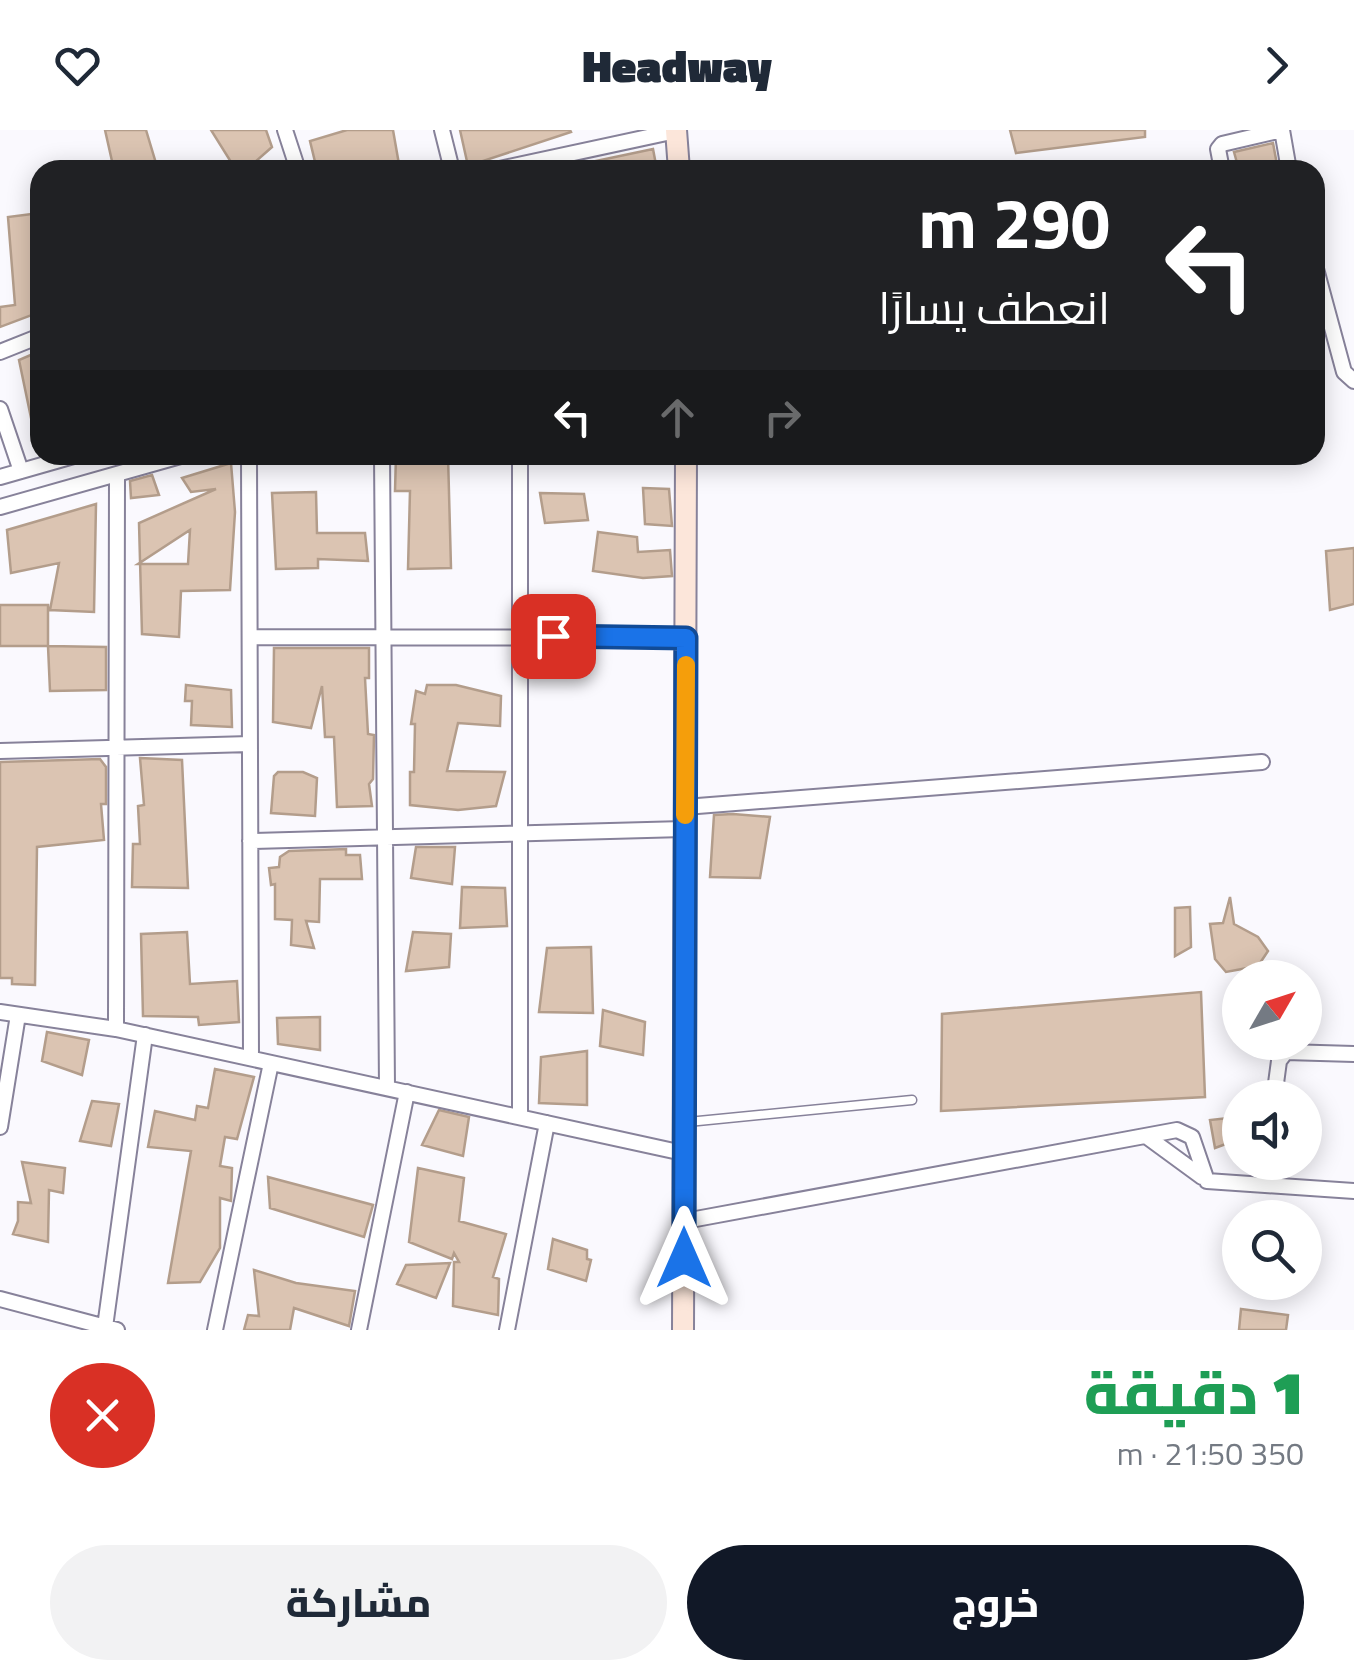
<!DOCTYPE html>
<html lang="ar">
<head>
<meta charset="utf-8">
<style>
	body { margin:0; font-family:"Titillium Web",Cairo,sans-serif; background:#f2f2f3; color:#1f2937; direction:rtl; height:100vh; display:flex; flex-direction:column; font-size:38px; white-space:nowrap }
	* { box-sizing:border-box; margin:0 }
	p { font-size:32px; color:#747a83 }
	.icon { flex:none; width:55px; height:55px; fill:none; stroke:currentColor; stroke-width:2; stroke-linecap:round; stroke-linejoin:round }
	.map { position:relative; height:1200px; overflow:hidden; direction:ltr }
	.panel { display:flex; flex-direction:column; background:#fff; flex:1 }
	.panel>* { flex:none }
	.banner { position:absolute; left:30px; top:30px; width:1295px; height:305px; border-radius:30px; box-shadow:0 5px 25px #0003; direction:rtl; background:#202124; color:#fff; overflow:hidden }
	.needle { width:65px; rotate:51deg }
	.buttons { position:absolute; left:1222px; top:830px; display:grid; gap:20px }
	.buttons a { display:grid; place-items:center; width:100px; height:100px; border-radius:50%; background:#fff; box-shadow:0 5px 25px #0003; font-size:50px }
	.pin { position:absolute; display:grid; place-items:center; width:85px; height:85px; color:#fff; margin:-42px; border-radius:20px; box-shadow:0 5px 15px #0006 }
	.me { position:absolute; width:110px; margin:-55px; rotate:0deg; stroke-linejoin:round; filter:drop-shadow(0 0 8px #0008) }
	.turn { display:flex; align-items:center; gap:35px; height:210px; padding:0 50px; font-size:45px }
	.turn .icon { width:130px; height:130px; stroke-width:2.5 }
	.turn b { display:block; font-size:70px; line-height:85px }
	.lanes { display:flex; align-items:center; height:95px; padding:0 50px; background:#0003; justify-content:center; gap:50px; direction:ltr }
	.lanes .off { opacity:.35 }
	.round { display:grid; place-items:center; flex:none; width:105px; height:105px; border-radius:52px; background:#f2f2f3 }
	.overview { display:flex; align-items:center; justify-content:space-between; height:170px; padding:0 50px }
	h1 { font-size:60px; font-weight:800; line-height:75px; color:#1e9e55 }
	.primary-button { display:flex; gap:20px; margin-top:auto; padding:20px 50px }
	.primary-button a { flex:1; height:115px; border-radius:60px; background:#111827; color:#fff; font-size:40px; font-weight:800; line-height:115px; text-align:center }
	.primary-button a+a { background:#f2f2f3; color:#1f2937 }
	header { display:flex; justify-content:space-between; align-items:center; height:130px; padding:0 50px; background:#fff; font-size:45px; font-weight:800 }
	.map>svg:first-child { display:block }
</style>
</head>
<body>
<header><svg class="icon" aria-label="forward" viewBox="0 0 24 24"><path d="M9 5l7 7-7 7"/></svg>Headway<svg class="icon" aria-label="heart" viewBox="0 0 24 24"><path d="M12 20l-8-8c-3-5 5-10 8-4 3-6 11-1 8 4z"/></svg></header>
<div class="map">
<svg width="1354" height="1200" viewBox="0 0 1354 1200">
	<rect width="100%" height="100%" fill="#faf9fe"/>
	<path fill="#dbc4b2" stroke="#b39d8b" stroke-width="2.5" fill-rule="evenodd" d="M105 0H146L158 40H114Z
		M211 0H266L272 17 246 40H236Z
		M347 0H393L400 40H317L310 11Z
		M460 0H570L571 2 468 36Z
		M1010 0H1145V7L1016 23Z
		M1273 13 1278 40H1239L1234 22Z
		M653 19 657 40H578L577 35Z
		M40 83V182L0 197V177L15 175 8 87Z
		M40 221V306L35 307 19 230Z
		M396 325H448L451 438 408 439 410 361H395Z
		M231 333 235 382 230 460 181 461 179 507 142 504 139 393 216 359 191 362 182 348ZM190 400 188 434H138Z
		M152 345 159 365 131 368 130 351Z
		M643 358 669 359 672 396 645 394Z
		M316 362 317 403H365L368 431 318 429V438L276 439 272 363Z
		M540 363 584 364 588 390 545 393Z
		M96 374 94 482 50 480 59 433 11 443 7 400Z
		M598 402 637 407 638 422 670 420 672 446 643 448 593 441Z
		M1354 418V474L1330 480 1326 421Z
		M0 475H48V516H0Z
		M48 516 106 517V560L50 561Z
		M274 518H369V548H365L368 604 374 605 373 649 369 654 372 676 337 677 334 607H325L322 556 311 598 273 592Z
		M186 555 231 560 232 597 191 595 192 571H185Z
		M427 555H456L501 566 500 596 458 593 447 641 505 642 496 676 458 680 410 675V642H414L415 594H411L416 561 425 564Z
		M140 628 182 630 188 758 132 757 133 714H140L138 676 144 675Z
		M100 629 106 637V674H101L104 710 37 717 35 855 12 854V848H0V632Z
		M278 642H303L317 648 315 686 271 683 274 646Z
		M733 684 770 687 760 748 710 747 714 685Z
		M416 717H455L452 754 411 748Z
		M346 719V725H360L362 749H320L319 792 306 791 314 818 291 815 292 790 275 789V754L271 755 269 738 279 737 280 727 289 721Z
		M462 757 505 758 507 796 460 798Z
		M1230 767 1234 794 1258 807 1268 821 1258 836 1226 842 1215 829 1210 794 1223 793Z
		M1190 777 1191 817 1175 826V778Z
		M187 802 190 854 237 851 239 892 199 895 198 887 143 886 141 804Z
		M413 802 451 804 449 837 406 841Z
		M591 817 593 883 539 882 547 818Z
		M1201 862 1205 967 941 981 942 884Z
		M603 880 645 892 643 925 600 916Z
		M320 887V920L278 914 277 888Z
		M47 902 89 910 82 945 42 931Z
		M587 921V975L539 973 541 927Z
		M215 939 254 947 237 1009 225 1007 220 1036 232 1038 231 1071 220 1068V1118L200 1152 168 1153 191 1021 148 1017 155 981 195 990 197 976 208 978Z
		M92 971 119 974 111 1016 80 1011Z
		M439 980 469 987 463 1026 422 1015Z
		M1238 987 1234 1011 1215 1018 1210 990Z
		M22 1032 65 1038 63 1063 49 1060 48 1112 13 1104 18 1091V1072L31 1073Z
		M418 1038 464 1048 459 1091 506 1104 493 1147 499 1149 498 1185 453 1176 454 1132H459L454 1123 452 1129 409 1112Z
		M268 1047 373 1075 364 1107 270 1078Z
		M553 1109 587 1120V1129L591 1130 586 1151 548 1139Z
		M450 1133 436 1168 397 1154 406 1135Z
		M254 1140 296 1153 355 1161 349 1196 294 1178 290 1200H244L248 1185 259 1186Z
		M1241 1179 1288 1185 1286 1200H1239Z"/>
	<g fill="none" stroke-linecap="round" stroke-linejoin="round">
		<g stroke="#87829a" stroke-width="11">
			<path id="service" d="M688 992 912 970"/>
		</g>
		<g stroke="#87829a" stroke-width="18">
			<path id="minor" d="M285 0 298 40
				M442 0 452 40
				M1282 0 1289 40
				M495 40 676 1
				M1222 40 1218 19 1222 14 1282 0
				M1315 135 1344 242 1354 251
				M0 222 40 206
				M0 279 21 341
				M249 325 251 928
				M382 325 387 958
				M0 347 77 325
				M0 377 184 325
				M250 507 686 508
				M0 621 250 614
				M685 677 1262 632
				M250 711 684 699
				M0 882 116 899 683 1023
				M116 899 117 344
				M1274 968 1279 931 1286 922 1354 924
				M520 987V325
				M0 997 18 885
				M1146 1006 1202 1047
				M1264 1055 1267 1032
				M685 1091 1177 1000 1192 1007 1207 1051 1354 1061
				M0 1169 117 1200
				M105 1197 145 905
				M215 1200 271 933
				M359 1200 407 962
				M507 1200 547 993"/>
		</g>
		<g stroke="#87829a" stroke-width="24">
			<path id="secondary" d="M676 0 679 40
				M683 1200 686 325"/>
		</g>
		<use href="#service" stroke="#fff" stroke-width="8"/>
		<use href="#minor" stroke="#fff" stroke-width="14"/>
		<use href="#secondary" stroke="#fce6da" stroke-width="20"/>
	</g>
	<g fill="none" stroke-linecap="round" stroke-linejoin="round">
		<g stroke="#114b97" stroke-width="25">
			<path id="route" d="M553 506 686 508 684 1128"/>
		</g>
		<use href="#route" stroke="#1a73e8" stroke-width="18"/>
		<path stroke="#f59e0b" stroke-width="18" d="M685 685 686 535"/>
	</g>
</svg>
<div class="buttons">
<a><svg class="needle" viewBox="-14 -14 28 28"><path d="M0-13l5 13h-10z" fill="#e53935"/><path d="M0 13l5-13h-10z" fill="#747a83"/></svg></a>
<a><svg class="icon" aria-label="sound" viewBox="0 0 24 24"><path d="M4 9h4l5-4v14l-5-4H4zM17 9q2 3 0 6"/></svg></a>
<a><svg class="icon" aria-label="search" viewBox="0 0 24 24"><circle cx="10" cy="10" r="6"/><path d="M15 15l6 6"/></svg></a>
</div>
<div class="pin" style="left:553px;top:506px;background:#d93025"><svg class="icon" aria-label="arrive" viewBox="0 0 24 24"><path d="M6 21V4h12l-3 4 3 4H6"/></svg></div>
<svg class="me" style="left:684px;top:1128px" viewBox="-20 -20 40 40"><path d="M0-17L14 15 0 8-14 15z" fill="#1a73e8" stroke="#fff" stroke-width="4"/></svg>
<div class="banner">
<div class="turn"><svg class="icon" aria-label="left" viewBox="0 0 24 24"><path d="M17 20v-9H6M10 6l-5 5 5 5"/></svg><div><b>290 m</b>انعطف يسارًا</div></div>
<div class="lanes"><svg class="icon" aria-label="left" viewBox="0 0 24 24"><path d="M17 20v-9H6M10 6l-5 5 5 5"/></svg><svg class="icon off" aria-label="ahead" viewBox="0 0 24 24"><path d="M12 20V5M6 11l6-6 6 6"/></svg><svg class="icon off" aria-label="right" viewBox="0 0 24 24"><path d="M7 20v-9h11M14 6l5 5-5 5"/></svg></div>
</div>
</div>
<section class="panel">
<div class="overview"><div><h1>1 دقيقة</h1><p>350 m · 21:50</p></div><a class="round" style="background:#d93025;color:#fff"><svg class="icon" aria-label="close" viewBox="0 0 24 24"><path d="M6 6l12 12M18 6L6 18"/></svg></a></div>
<div class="primary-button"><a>خروج</a><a>مشاركة</a></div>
</section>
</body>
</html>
